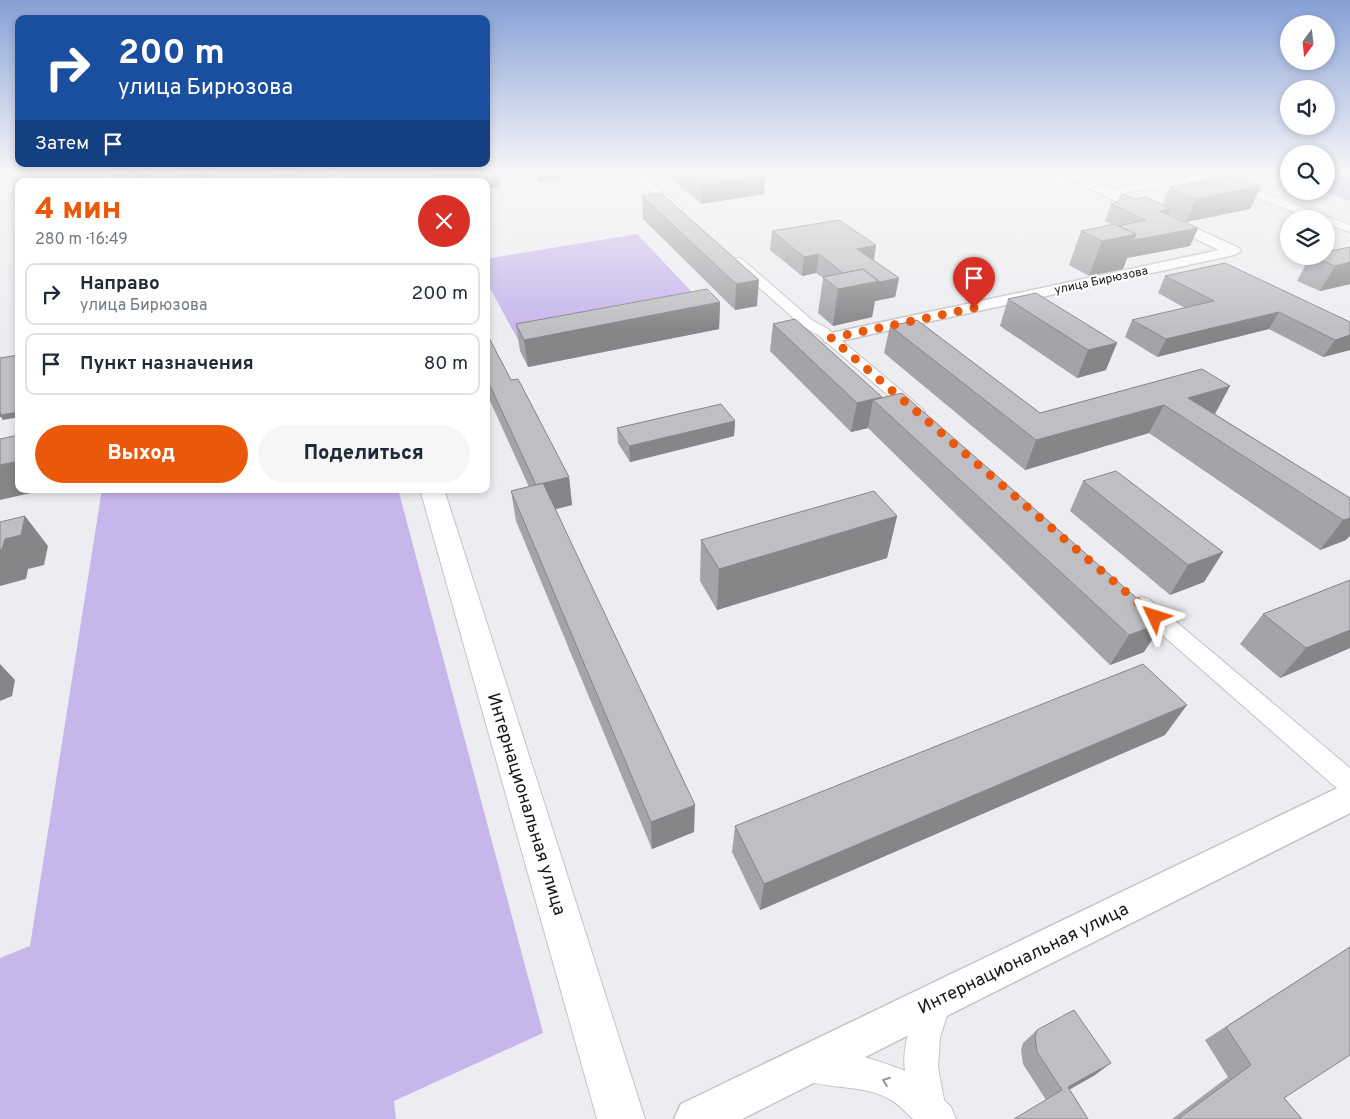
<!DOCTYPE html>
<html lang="ru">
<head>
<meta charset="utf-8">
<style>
	body { margin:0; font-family:Overpass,sans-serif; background:#f6f6f7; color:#1f2937; height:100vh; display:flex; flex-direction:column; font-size:19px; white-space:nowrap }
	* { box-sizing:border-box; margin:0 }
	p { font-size:16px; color:#747a83 }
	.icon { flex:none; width:28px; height:28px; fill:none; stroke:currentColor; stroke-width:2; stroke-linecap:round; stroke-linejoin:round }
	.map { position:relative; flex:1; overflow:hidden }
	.panel { position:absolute; left:15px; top:178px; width:475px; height:315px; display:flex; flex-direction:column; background:#fff; border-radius:10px; box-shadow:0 2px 8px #0003 }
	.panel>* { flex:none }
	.hud { position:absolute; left:15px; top:15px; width:475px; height:152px; border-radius:10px; box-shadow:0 2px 8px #0003; background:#1a4fa0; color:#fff; overflow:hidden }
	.needle { width:32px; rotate:195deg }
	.tools { position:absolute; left:1280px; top:15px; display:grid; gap:10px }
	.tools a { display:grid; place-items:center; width:55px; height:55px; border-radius:50%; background:#fff; box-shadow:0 2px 8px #0003; font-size:25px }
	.pin { position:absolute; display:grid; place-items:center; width:42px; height:42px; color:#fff; margin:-51px -21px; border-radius:50% 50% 50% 0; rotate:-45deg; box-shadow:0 0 5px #0007 }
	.pin .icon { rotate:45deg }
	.me { position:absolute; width:55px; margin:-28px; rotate:311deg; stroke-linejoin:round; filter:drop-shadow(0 0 4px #0008) }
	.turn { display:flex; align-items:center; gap:18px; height:105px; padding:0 20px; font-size:22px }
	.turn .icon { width:65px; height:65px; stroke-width:2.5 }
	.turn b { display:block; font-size:35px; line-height:42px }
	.then { display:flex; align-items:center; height:48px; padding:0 20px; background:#0003; gap:10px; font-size:19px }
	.round { display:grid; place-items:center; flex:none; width:52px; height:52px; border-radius:26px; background:#f6f6f7 }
	.overview { display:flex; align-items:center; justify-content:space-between; height:85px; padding:0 20px }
	h1 { font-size:30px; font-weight:800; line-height:38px; color:#ea580c }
	.primary-button { display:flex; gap:10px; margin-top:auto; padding:10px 20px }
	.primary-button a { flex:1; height:58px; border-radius:30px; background:#ea580c; color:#fff; font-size:20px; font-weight:800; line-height:58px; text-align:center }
	.primary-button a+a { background:#f6f6f7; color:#1f2937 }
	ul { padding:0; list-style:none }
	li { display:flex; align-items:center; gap:15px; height:62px; margin:0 10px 8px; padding:0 10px; border:2px solid #e0e1e3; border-radius:10px }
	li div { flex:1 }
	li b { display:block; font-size:19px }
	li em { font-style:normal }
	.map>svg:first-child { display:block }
</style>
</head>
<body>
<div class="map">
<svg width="1350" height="1119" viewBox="0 0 1350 1119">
	<rect width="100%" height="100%" fill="#edecf0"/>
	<path fill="#c6b6eb" d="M1326 172H1350V201L1322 191H1326Z
		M637 234 709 310 522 347 486 281V259Z
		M102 489H398L543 1033 394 1101 396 1119H0V958L30 946Z"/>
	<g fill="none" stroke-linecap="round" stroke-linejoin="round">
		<g stroke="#c4c3c6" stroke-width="2">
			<path id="minor" d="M630 172H641L682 208V212H674Z
				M1210 173 1350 225V232L1326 224V219H1312L1209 179 1107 196 1102 193 1107 190Z
				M738 258 742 259 812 320 828 329 923 409 925 412 923 415H911L818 335 802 326 734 265 732 262 734 259Z
				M1142 597 1149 599 1350 768V796L1341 792 1135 611 1131 605 1135 599Z
				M935 986 946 991 951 1002 940 1038 938 1067 944 1100 951 1107 956 1119H913C906 1113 898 1103 889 1099 863 1084 830 1090 802 1079L797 1067 802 1055C830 1044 878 1060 905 1071 901 1045 914 1014 924 991Z"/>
		</g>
		<g stroke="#c4c3c6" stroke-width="3">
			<path id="tertiary" d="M1055 172H1072L1239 248 1241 251 1234 255 831 343 825 342 822 338 825 334 831 333 1219 250Z
				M1350 782V813L742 1119H674L681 1104Z"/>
		</g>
		<g stroke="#c4c3c6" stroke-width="2">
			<path id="secondary" d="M330 172H344L347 181H333Z
				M420 489H444L645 1119H597Z"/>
		</g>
		<use href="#minor" fill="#fff" fill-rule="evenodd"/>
		<use href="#tertiary" fill="#fff" fill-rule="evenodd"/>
		<use href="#secondary" fill="#fff" fill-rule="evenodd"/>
	</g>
	<path fill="#a4a3a7" d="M434 172H507L497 174 499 176 500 187 486 189V181H439Z
		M531 172H561L562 178 539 182Z
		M664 172H760L765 176 764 194 701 204Z
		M819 172H864L828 178Z
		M1261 186 1250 209 1186 222 1169 214V215L1198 228 1190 246 1127 258 1123 269 1089 276 1069 265 1081 231 1113 225 1105 221 1111 204 1135 199 1162 205 1170 187Z
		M661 193 757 306 735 310 643 219 642 196Z
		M772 231 876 245 874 260 899 278 895 297 875 301 872 317 833 326 818 313 823 278 816 273 802 276 770 250Z
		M1350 247V284L1320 291 1297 281 1310 256H1326Z
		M1165 276 1350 322V350L1323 357 1269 329 1157 357 1125 337 1132 320 1185 308 1158 293Z
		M1036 293 1106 370 1077 378 1000 326 1008 299Z
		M720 302 719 329 528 367 520 351 516 324Z
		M773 324 881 398 902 393 1144 652 1110 665 868 428 851 432 770 351Z
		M890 326 1040 413 1202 369 1215 414 1350 498 1346 540 1320 550 1149 433 1025 470 884 353Z
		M486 332 511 380 569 477 572 505 555 509 694 832 652 849 516 521 511 491 529 487 486 392Z
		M735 421 734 436 630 462 618 443 617 428Z
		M1083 481 1223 552 1204 582 1170 595 1070 511Z
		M897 516 887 558 717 610 700 581 701 540Z
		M1350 580V648L1280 678 1240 644 1263 614Z
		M1165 735 760 910 732 852 735 826Z
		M1350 947 1284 1098 1302 1119H1172L1228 1077 1205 1040Z
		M1037 1030 1095 1075 1069 1090 1046 1100 1023 1064 1021 1050 1023 1043Z"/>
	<path fill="#868588" d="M134 172H148L147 181H132Z
		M203 172H211L210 181H203Z
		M298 172H300L302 181H300Z
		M538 172H561L562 178 539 182Z
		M829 172H864L828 178Z
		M499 176 500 187 486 189V181H458Z
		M765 176 764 194 701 204 702 185Z
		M1261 186 1250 209 1186 222 1196 199Z
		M1171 209 1164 226 1160 211Z
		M1198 228 1190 246 1127 258 1123 269 1089 276 1102 241 1136 234Z
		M876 245 873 264 857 249Z
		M819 254 816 273 802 276 804 257Z
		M1350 262V284L1320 291 1335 266Z
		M899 278 895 297 875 301 872 317 833 326 838 289Z
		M759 280 757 306 735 310 736 284Z
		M720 302 719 329 528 367 524 340Z
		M1279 312 1269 329 1157 357 1166 339Z
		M1350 335V350L1323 357 1335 340Z
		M1117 343 1106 370 1077 378 1088 350Z
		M1230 386 1215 414 1188 398Z
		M882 397 873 400 868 428 851 432 857 403Z
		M1164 405 1149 433 1025 470 1036 440Z
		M0 412H19V417L3 420 1 417H0Z
		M735 421 734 436 630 462 629 446Z
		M19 461V489H49L0 500V465Z
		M569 477 572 505 541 513 536 485Z
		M25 516 48 546 44 565 28 569 26 579 0 586V550L5 539Z
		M897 516 887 558 717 610 719 569Z
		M1350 518V536L1346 540 1320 550 1343 520Z
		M1223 552 1204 582 1170 595 1188 565Z
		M1164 622 1144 652 1110 665 1129 635Z
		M1350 630V648L1280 678 1306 648Z
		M0 664 15 680 12 696 0 701Z
		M1187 705 1165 735 760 910 764 884Z
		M695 805 694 832 652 849 651 822Z
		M1111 1063 1095 1075 1052 1099 1068 1087Z"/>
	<path fill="#bfbec2" stroke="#868588" d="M112 172H134L132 181H109Z
		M182 172H203V181H181Z
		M276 172H298L300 181H278Z
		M438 172H496L499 176 458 181H444Z
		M686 172H760L765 176 702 185Z
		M1233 176 1261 186 1196 199 1170 187Z
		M661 193 759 280 736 284 642 196Z
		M1122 194 1135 199 1146 197 1171 209 1160 211 1198 228 1134 240 1136 234 1118 226 1146 220 1111 204 1118 202Z
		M839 220 876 245 857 249 899 278 879 282 863 269 843 273 819 254 804 257 772 231Z
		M1115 224 1136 234 1102 241 1081 231Z
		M1350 247V262L1335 266 1312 256H1326V252Z
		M1225 263 1350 322V335L1335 340 1279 312 1166 339 1132 320 1214 301 1165 276Z
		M863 269 879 281 838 289 823 277Z
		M707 289 720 302 524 340 516 324Z
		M1036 293 1117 343 1088 350 1008 299Z
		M795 319 882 397 857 403 773 324Z
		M917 320 1040 413 1202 369 1230 386 1188 398 1350 498V518L1343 520 1164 405 1036 440 890 326Z
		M486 332 511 380 518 379 569 477 536 485 486 377Z
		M19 355V412L0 415 1 412H0V358Z
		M902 393 1164 622 1129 635 873 400Z
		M721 404 735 421 629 446 617 428Z
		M19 435V461L0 465V439Z
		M1116 471 1223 552 1188 565 1083 481Z
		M543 483 695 805 651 822 511 491Z
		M874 491 897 516 719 569 701 540Z
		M25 516 21 535 5 539 2 549 0 550V522Z
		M1350 580V630L1306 648 1263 614Z
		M1143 664 1187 705 764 884 735 826Z
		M1350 947V1055L1284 1098 1302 1119H1178L1251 1065 1226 1027Z
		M1074 1010 1111 1063 1068 1087 1088 1119H1014L1062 1090 1037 1052 1035 1037 1037 1030Z"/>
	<defs><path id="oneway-chevron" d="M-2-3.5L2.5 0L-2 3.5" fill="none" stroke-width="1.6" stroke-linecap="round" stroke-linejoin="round" transform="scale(1.25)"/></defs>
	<use stroke="#969697" href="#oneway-chevron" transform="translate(886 1081) rotate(-160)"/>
	<linearGradient id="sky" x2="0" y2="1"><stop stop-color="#86a0d6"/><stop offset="0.52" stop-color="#f7f6f8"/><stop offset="1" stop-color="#f7f6f8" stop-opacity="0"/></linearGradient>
	<rect width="1350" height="329" fill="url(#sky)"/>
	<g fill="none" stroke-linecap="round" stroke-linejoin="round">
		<path stroke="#ea580c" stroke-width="9" stroke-dasharray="0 16.2" d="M974 308 831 338 1155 617"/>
	</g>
	<g text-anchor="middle" stroke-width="4.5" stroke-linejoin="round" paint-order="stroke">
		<g font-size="12" fill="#161617" stroke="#fff">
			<text transform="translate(1101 280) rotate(-12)" y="4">улица Бирюзова</text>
		</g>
		<g font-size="18" fill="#161617" stroke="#fff">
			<text transform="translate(527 804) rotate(73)" y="6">Интернациональная улица</text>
			<text transform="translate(1023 958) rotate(-26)" y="6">Интернациональная улица</text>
		</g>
	</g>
</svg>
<div class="tools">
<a><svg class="needle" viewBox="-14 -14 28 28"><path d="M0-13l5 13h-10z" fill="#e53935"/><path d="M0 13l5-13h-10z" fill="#747a83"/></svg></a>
<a><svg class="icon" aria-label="sound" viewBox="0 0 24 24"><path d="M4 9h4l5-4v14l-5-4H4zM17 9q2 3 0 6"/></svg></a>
<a><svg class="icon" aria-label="search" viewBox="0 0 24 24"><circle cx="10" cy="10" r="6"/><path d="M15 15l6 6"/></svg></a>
<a><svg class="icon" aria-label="layers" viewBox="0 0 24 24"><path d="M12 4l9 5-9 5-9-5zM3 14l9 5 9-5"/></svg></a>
</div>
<div class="pin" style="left:974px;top:308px;background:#d93025"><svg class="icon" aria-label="arrive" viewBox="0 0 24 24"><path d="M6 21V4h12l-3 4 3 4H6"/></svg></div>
<svg class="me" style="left:1155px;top:617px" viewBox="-20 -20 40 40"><path d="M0-17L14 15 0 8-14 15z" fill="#ea580c" stroke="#fff" stroke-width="4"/></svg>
<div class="hud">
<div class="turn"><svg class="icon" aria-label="right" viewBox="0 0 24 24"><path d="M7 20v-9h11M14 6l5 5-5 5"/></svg><div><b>200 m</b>улица Бирюзова</div></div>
<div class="then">Затем<svg class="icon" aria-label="arrive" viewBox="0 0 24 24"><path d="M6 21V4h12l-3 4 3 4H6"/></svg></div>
</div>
<section class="panel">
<div class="overview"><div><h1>4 мин</h1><p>280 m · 16:49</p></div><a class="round" style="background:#d93025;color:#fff"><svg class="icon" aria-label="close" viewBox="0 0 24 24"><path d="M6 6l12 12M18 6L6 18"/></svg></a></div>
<ul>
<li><svg class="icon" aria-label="right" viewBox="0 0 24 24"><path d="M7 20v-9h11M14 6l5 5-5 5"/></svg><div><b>Направо</b><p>улица Бирюзова</p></div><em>200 m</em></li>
<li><svg class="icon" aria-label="arrive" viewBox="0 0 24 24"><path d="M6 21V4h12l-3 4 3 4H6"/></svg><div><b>Пункт назначения</b></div><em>80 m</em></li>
</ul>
<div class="primary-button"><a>Выход</a><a>Поделиться</a></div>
</section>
</div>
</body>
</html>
